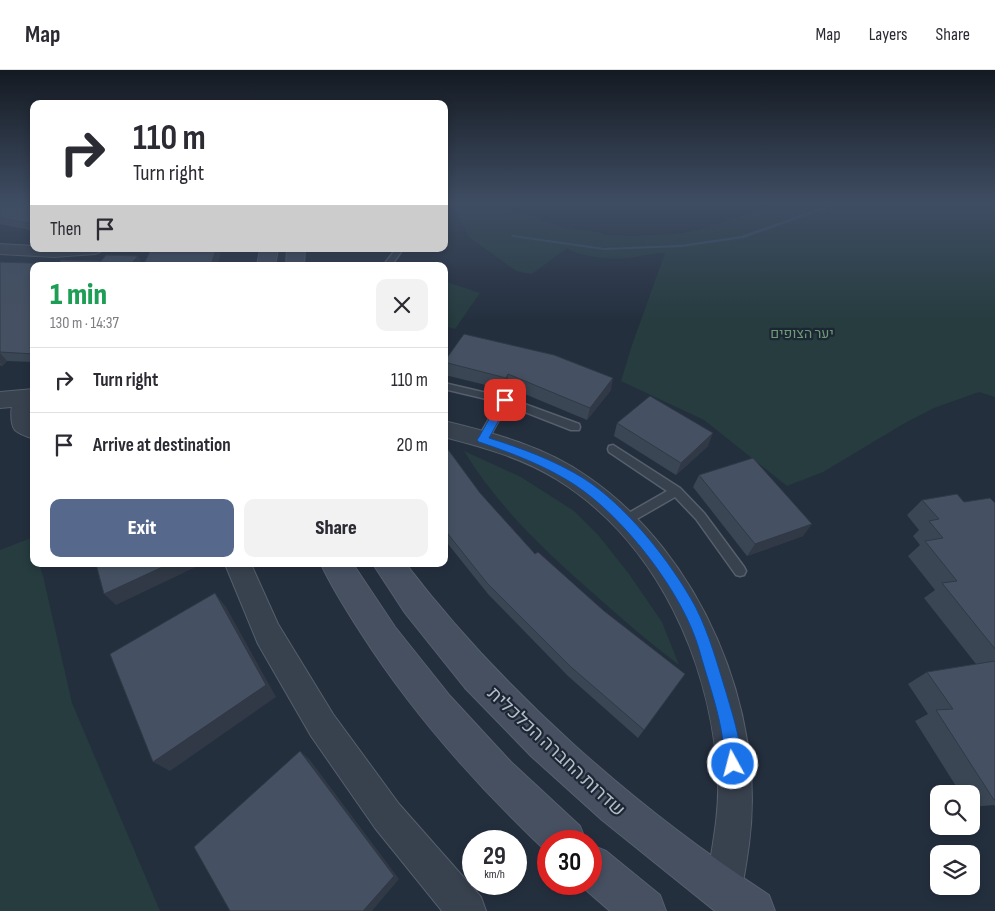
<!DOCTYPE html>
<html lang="en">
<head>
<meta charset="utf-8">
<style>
	body { margin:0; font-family:"Sofia Sans Condensed",Heebo,sans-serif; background:#f2f2f3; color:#2b2b33; height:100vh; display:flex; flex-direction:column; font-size:19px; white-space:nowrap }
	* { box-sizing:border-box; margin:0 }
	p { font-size:16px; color:#7c7c81 }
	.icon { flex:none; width:28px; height:28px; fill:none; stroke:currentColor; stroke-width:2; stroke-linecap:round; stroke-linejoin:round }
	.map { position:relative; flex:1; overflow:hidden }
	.drawer { position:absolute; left:30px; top:192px; width:418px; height:305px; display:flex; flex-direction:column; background:#fff; border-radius:10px; box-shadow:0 2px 8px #0003 }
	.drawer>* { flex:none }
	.hud { position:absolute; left:30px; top:30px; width:418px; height:152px; border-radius:10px; box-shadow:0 2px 8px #0003; background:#fff; color:#2b2b33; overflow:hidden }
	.controls { position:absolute; left:930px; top:715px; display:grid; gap:10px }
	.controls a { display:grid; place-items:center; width:50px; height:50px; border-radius:10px; background:#fff; box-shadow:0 2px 8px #0003; font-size:25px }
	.speed { position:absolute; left:462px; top:760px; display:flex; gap:10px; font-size:25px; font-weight:700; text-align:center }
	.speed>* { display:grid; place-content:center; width:65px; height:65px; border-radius:50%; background:#fff; box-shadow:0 2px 8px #0003; line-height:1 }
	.speed small { font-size:12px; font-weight:400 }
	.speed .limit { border:8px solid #d22; background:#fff; color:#111 }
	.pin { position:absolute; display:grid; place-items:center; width:42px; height:42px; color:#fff; margin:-21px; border-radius:10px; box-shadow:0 2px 8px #0006 }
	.me { position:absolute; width:55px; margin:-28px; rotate:353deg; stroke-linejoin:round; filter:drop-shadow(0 0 4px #0008) }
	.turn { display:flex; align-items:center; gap:18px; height:105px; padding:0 20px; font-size:22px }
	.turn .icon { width:65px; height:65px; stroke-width:2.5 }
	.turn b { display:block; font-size:35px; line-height:42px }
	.then { display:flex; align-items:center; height:48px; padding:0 20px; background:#0003; gap:10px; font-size:19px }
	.round { display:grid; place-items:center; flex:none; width:52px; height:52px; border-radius:10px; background:#f2f2f3 }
	.head { display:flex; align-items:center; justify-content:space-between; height:85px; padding:0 20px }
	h1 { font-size:30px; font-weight:800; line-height:38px; color:#1e9e55 }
	.action { display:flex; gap:10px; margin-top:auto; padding:10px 20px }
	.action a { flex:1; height:58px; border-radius:10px; background:#56698c; color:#fff; font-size:20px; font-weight:800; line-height:58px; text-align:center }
	.action a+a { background:#f2f2f3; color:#2b2b33 }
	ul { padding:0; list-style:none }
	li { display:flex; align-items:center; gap:15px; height:65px; padding:0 20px; border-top:1px solid #e1e1e2 }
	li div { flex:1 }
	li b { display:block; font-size:19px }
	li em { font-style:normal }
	header { display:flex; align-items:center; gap:30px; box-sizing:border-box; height:70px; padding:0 25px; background:#fff; border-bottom:1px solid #e1e1e2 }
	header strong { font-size:24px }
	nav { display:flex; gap:28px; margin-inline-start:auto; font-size:18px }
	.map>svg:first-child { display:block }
</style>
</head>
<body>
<header>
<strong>Map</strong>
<nav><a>Map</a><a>Layers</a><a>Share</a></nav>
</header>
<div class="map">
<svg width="995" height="841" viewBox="0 0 995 841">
	<rect width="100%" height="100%" fill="#242f3e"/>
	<path fill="#263c3f" d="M458 134H482L528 145 561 157 596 162 607 165 629 166 675 164 695 161 778 134H995V327L979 322 934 338 905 353 823 402 787 416 704 350 621 311 632 275 665 183C651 183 642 186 629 188 615 190 578 187 567 178L532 204 516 201 469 167 458 146 455 136Z
		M444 211 480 223 455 259 444 256Z
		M464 381 521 407 574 441 599 466 629 504 662 552 679 595C650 573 622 549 594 524 545 481 499 438 464 381Z
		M31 468 34 477V494H39L43 506 72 633 160 841H0V480Z"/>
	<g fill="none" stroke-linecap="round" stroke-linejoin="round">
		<path fill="#394c67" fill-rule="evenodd" d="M833 134H838L744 168 681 177 604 180 513 167 511 166 513 165 604 178 681 175 741 166Z"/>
		<g stroke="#565f6c" stroke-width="3">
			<path id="service" d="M396 179H403L391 196H383Z
				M444 313 508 328 579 354 580 357 579 360H571L507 335 486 373H478L477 370 499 332 444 319Z
				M613 375 680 418 704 443 744 497 746 501 744 505 740 506 736 505 696 449 675 427 628 454H620L618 451 620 448 667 421 609 382 608 379 609 376Z"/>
		</g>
		<g stroke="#565f6c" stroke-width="2">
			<path id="minor" d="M0 174 34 176V179H103L100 182 95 184 54 187 0 184Z
				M23 321 30 323 33 328 34 369C28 367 19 364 15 360 9 353 11 330 16 323Z
				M444 351C494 363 546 377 588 407 700 484 767 640 749 774 746 794 744 815 736 833L723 839 710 833C708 829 704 824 704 819 704 809 709 796 711 786 715 761 719 736 718 711 712 595 659 472 556 409 522 388 483 377 444 367Z
				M225 494H251L278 554 333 644 399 734 481 827 486 841H442L375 758 311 666 258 574Z"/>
		</g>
		<g stroke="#565f6c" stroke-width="2">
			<path id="tertiary" d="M34 319V335L0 338V322Z"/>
		</g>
		<g stroke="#565f6c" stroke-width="2">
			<path id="secondary" d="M260 179H278L275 196H257Z
				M287 179H305L304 196H286Z
				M321 494H353L395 557 450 626 511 692 580 756 586 771H549V784C478 717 414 646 361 563 347 541 332 518 321 494Z
				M373 494H406C503 621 634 737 769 825L775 841H715L602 750 531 686 465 618 405 543Z
				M591 775 606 781 660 825 666 841H610L579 814H591Z"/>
		</g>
		<use href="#service" fill="#38414e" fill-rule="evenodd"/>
		<use href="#minor" fill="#38414e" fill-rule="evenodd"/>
		<use href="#tertiary" fill="#38414e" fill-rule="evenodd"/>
		<use href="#secondary" fill="#465061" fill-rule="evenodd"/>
	</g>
	<path fill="#3b4654" d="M0 134H34V161L0 154Z
		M0 192 58 194 143 195 141 196H34V292L7 291 2 296 0 295Z
		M444 292 611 320 587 350 508 317 506 320 445 305Z
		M617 353 708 376 676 405 614 366Z
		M444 374 480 423 535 484 604 541 685 604 638 668 568 606 488 524 444 469Z
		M699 405 803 466 747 486 693 417Z
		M922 430 995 433V736L994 735 971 737V724H961L915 651 928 644 908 614 927 602 976 594 924 528 935 520 908 486 920 475 913 466 919 460 907 445Z"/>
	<path fill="#303945" d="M216 179H222L217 196H211Z
		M138 186 143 195 141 196H129Z
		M0 283 7 291 2 296 0 293Z
		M508 304V317L506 320V308Z
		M613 308 611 320 587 350 590 338Z
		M713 363 708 376 676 405 681 393Z
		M812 454 803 466 747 486 755 474Z
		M169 494H202L116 535 104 524Z
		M215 523 226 537 276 627 170 701 153 692Z
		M300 681 310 690 399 809 372 841H363Z"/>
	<path fill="#455162" stroke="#303945" d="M0 134H34V154L0 148Z
		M151 179H216L211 196H143Z
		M106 185 138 186 129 196H34V284L0 282V192L58 194 61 190 101 191Z
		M464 264 554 285 613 308 590 338 508 304 506 308 444 292Z
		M650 326 713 363 681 393 617 353Z
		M444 374 480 423 535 484 538 482 604 541 685 604 644 660 571 597 487 513 444 459Z
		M753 388 812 454 755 474 699 405Z
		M957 424 964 432 990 428 995 433V579L942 513 957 511 925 471 943 468 929 451 939 449 922 430Z
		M96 494H169L104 524Z
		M215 523 266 615 153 692 110 584Z
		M995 591V730H994L936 640 953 639 927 602Z
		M300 681 394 806 363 841H230L194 777Z"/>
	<linearGradient id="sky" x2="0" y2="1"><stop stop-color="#141a22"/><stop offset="0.53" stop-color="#3f4d63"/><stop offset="1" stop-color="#3f4d63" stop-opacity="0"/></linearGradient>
	<rect width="995" height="251" fill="url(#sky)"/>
	<path fill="#1a73e8" stroke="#114b97" d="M505 327 510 330 489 368C521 378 554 390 583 408 626 435 671 492 695 536 709 563 717 593 726 622 731 640 746 683 739 700L733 702 727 700C722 687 724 672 721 659 716 632 706 605 699 579 683 523 624 447 575 415 546 396 512 383 479 372L477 370 479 367 501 328Z"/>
	<g text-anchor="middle" stroke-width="4.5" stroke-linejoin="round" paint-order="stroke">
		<g font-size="14" fill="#6b9a76" stroke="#1d2633">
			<text x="802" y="268">יער הצופים</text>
		</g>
		<g font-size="19" fill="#b4bcc9" stroke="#1d2633">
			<text transform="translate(557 681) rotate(43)" y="7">שדרות החברה הכלכלית</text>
		</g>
	</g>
</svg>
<div class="controls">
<a><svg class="icon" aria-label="search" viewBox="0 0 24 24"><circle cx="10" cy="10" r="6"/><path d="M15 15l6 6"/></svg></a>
<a><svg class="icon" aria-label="layers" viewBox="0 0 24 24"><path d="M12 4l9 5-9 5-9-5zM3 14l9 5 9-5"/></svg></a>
</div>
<div class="speed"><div>29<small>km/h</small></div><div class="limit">30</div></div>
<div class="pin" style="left:505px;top:330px;background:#d93025"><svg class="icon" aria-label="arrive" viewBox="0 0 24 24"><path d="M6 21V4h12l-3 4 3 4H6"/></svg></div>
<svg class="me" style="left:733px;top:694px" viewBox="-20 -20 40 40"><circle r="17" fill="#1a73e8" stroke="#fff" stroke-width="3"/><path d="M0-11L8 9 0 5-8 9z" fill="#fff"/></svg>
<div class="hud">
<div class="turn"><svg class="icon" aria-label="right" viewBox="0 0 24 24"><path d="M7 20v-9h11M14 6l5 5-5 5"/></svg><div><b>110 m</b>Turn right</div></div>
<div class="then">Then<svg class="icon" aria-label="arrive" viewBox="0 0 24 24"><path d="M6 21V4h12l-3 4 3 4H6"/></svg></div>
</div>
<section class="drawer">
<div class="head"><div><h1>1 min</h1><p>130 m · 14:37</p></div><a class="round"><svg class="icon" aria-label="close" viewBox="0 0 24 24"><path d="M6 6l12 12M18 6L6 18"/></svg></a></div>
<ul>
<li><svg class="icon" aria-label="right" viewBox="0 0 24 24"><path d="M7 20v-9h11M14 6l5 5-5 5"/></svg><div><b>Turn right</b></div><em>110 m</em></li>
<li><svg class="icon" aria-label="arrive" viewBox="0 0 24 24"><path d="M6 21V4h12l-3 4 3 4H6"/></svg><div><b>Arrive at destination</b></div><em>20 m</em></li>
</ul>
<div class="action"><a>Exit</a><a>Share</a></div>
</section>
</div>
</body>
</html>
